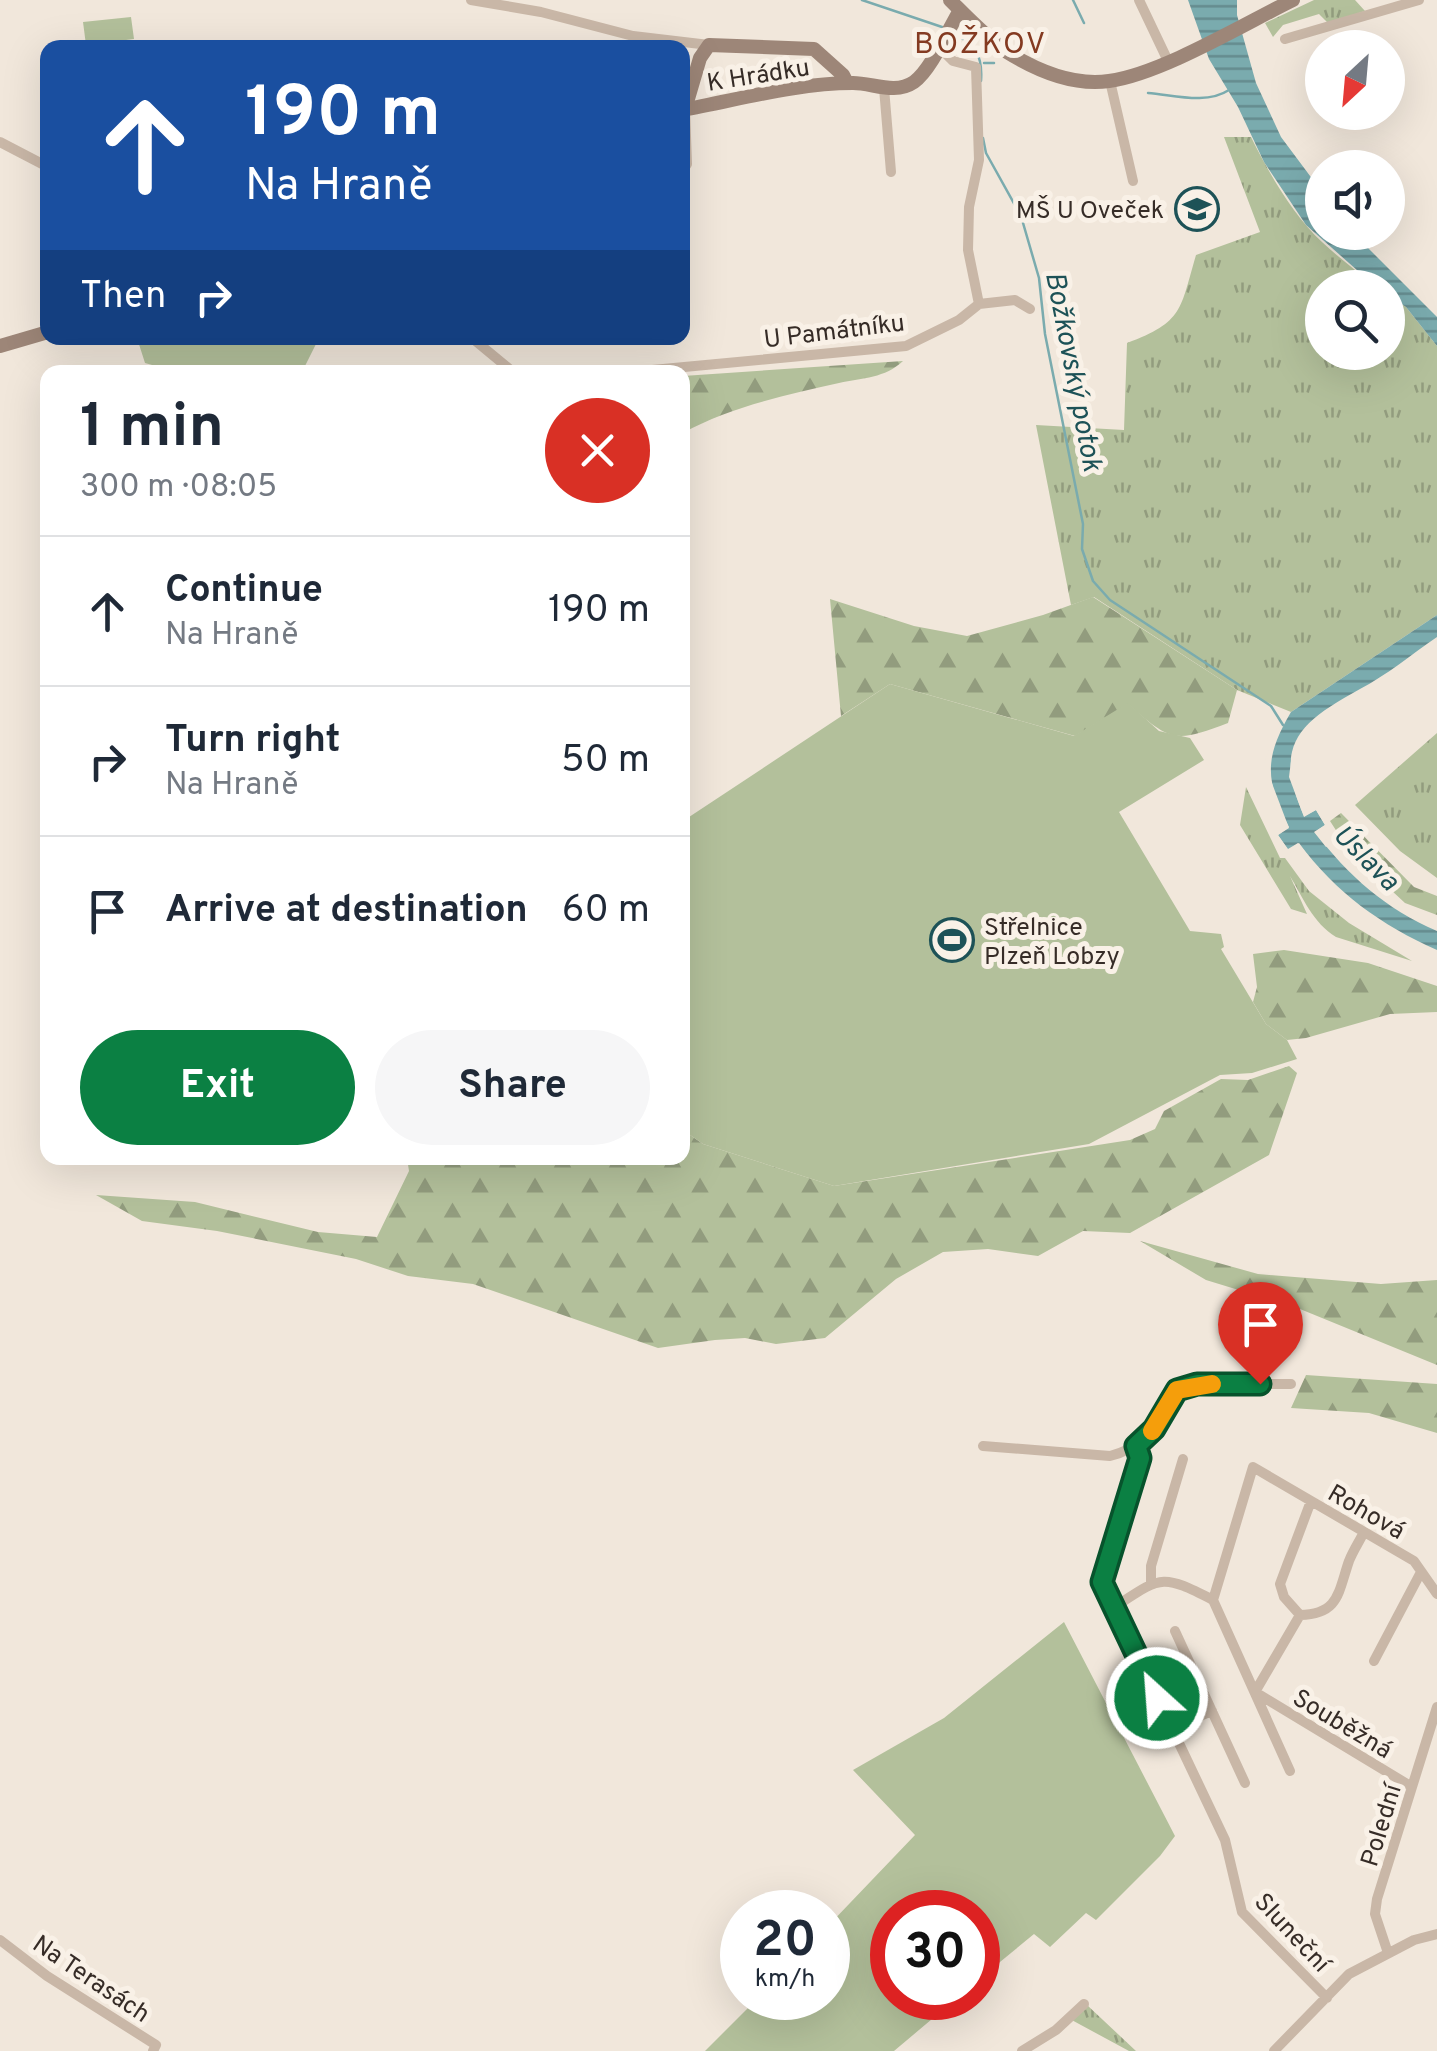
<!DOCTYPE html>
<html lang="en">
<head>
<meta charset="utf-8">
<style>
	body { margin:0; font-family:Overpass,sans-serif; background:#f6f6f7; color:#1f2937; height:100vh; display:flex; flex-direction:column; font-size:38px; white-space:nowrap }
	* { box-sizing:border-box; margin:0 }
	p { font-size:32px; color:#747a83 }
	.icon { flex:none; width:55px; height:55px; fill:none; stroke:currentColor; stroke-width:2; stroke-linecap:round; stroke-linejoin:round }
	.map { position:relative; flex:1; overflow:hidden }
	.sheet { position:absolute; left:40px; top:365px; width:650px; height:800px; display:flex; flex-direction:column; background:#fff; border-radius:20px; box-shadow:0 10px 40px #0002 }
	.sheet>* { flex:none }
	.guide { position:absolute; left:40px; top:40px; width:650px; height:305px; border-radius:20px; box-shadow:0 10px 40px #0002; background:#1a4fa0; color:#fff; overflow:hidden }
	.needle { width:65px; rotate:206deg }
	.fabs { position:absolute; left:1305px; top:30px; display:grid; gap:20px }
	.fabs a { display:grid; place-items:center; width:100px; height:100px; border-radius:50%; background:#fff; box-shadow:0 10px 40px #0002; font-size:50px }
	.speed { position:absolute; left:720px; top:1890px; display:flex; gap:20px; font-size:50px; font-weight:700; text-align:center }
	.speed>* { display:grid; place-content:center; width:130px; height:130px; border-radius:50%; background:#fff; box-shadow:0 10px 40px #0002; line-height:1 }
	.speed small { font-size:25px; font-weight:400 }
	.speed .limit { border:15px solid #d22; background:#fff; color:#111 }
	.pin { position:absolute; display:grid; place-items:center; width:85px; height:85px; color:#fff; margin:-102px -42px; border-radius:50% 50% 50% 0; rotate:-45deg; box-shadow:0 0 10px #0007 }
	.pin .icon { rotate:45deg }
	.me { position:absolute; width:110px; margin:-55px; rotate:334deg; stroke-linejoin:round; filter:drop-shadow(0 0 8px #0008) }
	.turn { display:flex; align-items:center; gap:35px; height:210px; padding:0 40px; font-size:45px }
	.turn .icon { width:130px; height:130px; stroke-width:2.5 }
	.turn b { display:block; font-size:70px; line-height:85px }
	.then { display:flex; align-items:center; height:95px; padding:0 40px; background:#0003; gap:20px; font-size:38px }
	.round { display:grid; place-items:center; flex:none; width:105px; height:105px; border-radius:52px; background:#f6f6f7 }
	.head { display:flex; align-items:center; justify-content:space-between; height:170px; padding:0 40px }
	h1 { font-size:60px; font-weight:700; line-height:75px }
	.action { display:flex; gap:20px; margin-top:auto; padding:20px 40px }
	.action a { flex:1; height:115px; border-radius:60px; background:#0b8043; color:#fff; font-size:40px; font-weight:700; line-height:115px; text-align:center }
	.action a+a { background:#f6f6f7; color:#1f2937 }
	ul { padding:0; list-style:none }
	li { display:flex; align-items:center; gap:30px; height:150px; padding:0 40px; border-top:2px solid #e0e1e3 }
	li div { flex:1 }
	li b { display:block; font-size:38px }
	li em { font-style:normal }
	.map>svg:first-child { display:block }
</style>
</head>
<body>
<div class="map">
<svg width="1437" height="2051" viewBox="0 0 1437 2051">
	<defs>
		<pattern id="grass-tufts" width="24" height="20" patternUnits="userSpaceOnUse" patternTransform="scale(2.5)"><rect width="24" height="20" fill="#b3c09b"/><path d="M3 7l-1-3M5 7V3M7 7l1-3M15 17l-1-3M17 17v-4M19 17l1-3" fill="none" stroke="#929c7e"/></pattern>
		<pattern id="forest-firs" width="22" height="20" patternUnits="userSpaceOnUse" patternTransform="scale(2.5)"><rect width="22" height="20" fill="#b3c09b"/><path d="M5 1l3.5 6h-7zM16 11l3.5 6h-7z" fill="#929c7e"/></pattern>
		<pattern id="water-rules" width="6" height="5" patternUnits="userSpaceOnUse" patternTransform="scale(2.5)"><rect width="6" height="5" fill="#7aabae"/><path d="M0 2.5h6" fill="none" stroke="#658b8e"/></pattern>
	</defs>
	<rect width="100%" height="100%" fill="#f1e7db"/>
	<path fill="url(#grass-tufts)" d="M1314 0H1355L1365 11 1328 23 1319 14 1283 25 1273 37 1265 23Z
		M1224 137H1251C1269 173 1292 214 1322 242 1339 258 1359 273 1377 287L1322 288V352H1388V295L1406 307 1437 346V615L1291 712 1237 690 1094 597 1071 605 1036 425 1124 430 1127 343C1184 322 1180 309 1196 255L1260 232Z
		M1437 733V878L1400 851 1355 805Z
		M1246 787 1280 858H1285L1309 891 1349 923 1412 961 1336 937C1313 923 1303 898 1290 876L1307 914 1291 909 1240 825Z
		M1087 2005 1136 2051H1129L1068 2018Z"/>
	<path fill="url(#forest-firs)" d="M903 361C885 378 863 378 839 383 786 395 729 407 683 433V376Z
		M1093 597 1237 690 1228 723C1175 743 1171 742 1128 704L1075 736 890 684 841 716 830 599 914 626 967 636 1043 615Z
		M1341 813 1414 887 1437 896V915L1405 903 1350 852 1330 821Z
		M1284 950 1368 963 1437 986V1012L1390 1014 1306 1038 1287 1040 1266 1024 1253 1002 1257 987 1253 954Z
		M1289 1066 1297 1073 1269 1155 1130 1233 1083 1231 1038 1256 988 1249 943 1252 896 1279 825 1338 776 1344 745 1338 715 1340 658 1348 473 1284 408 1276 356 1259 217 1231 142 1221 96 1195 195 1202 318 1232 377 1237 409 1171 407 1158H682L683 1130 703 1144 834 1186 1130 1140 1155 1129 1164 1111 1221 1079 1248 1080Z
		M1140 1241 1258 1274 1381 1284 1437 1280V1365L1300 1309 1206 1280Z
		M1306 1375 1437 1384V1433L1369 1413 1291 1408Z"/>
	<path fill="#b3c09b" d="M131 17 134 39 86 45 83 22Z
		M137 338H319L302 372H177L145 363Z
		M890 684 1074 736 1128 703 1159 731 1190 738 1204 760 1119 812 1190 931 1221 934 1224 947 1221 949 1266 1024 1287 1040 1297 1059 1252 1073 1220 1075 1089 1144 834 1186 703 1144 683 1130V821Z
		M1064 1622 1175 1836 1160 1856 1096 1920 1086 1913 1050 1947 1034 1934 978 1980V1912H892V1998H957L894 2051H705L758 1998H828V1926L915 1835 853 1770 944 1718Z"/>
	<path fill="url(#water-rules)" d="M1188 0H1237V15L1256 83 1281 137 1322 192V232L1353 233 1437 317V346L1406 307 1388 295V288L1375 286 1306 225 1264 162 1238 107 1209 59Z
		M1437 615V637C1412 654 1387 675 1360 689 1298 723 1273 745 1304 816L1316 810 1325 825 1315 832C1348 876 1386 909 1437 931V950C1381 925 1336 893 1299 843L1288 850 1278 835 1289 827C1265 780 1264 758 1291 712Z"/>
	<path fill="#f1e7db" d="M1279 722 1270 758V778L1289 828 1278 835 1288 849 1298 843 1311 859 1307 862 1297 850 1285 854 1273 836 1283 826 1268 792 1264 764Z
		M1307 725 1297 754 1294 777 1307 810 1318 806 1330 823 1329 828 1322 834 1330 845 1326 847 1314 832 1325 825 1316 810 1304 817 1289 777 1292 753Z"/>
	<g fill="none" stroke-linecap="round" stroke-linejoin="round">
		<path stroke="#7aabae" stroke-width="2.5" d="M862 0 945 28
			M1073 0 1084 23
			M953 32C975 46 983 54 981 81
			M984 63H994
			M1148 93C1174 95 1206 105 1229 90
			M983 138 986 153 1021 216 1039 278 1045 334 1083 524 1082 549 1093 581 1110 600 1271 706 1283 725"/>
		<path stroke="#c9b7a7" stroke-width="10" d="M471 0 541 12 633 36 709 45
			M1139 0 1168 61
			M1285 39 1419 0
			M938 46 953 61 976 67 979 160 969 207 968 250 979 304
			M1110 81 1133 181
			M884 88 891 172
			M0 142 48 167
			M682 171 687 164 685 109
			M399 338 413 340 420 338
			M472 338 513 372
			M631 372 906 346 959 320 979 304 1015 300 1030 309
			M983 1446 1110 1456C1168 1441 1155 1391 1197 1384H1291
			M1136 1446 1140 1458 1102 1581 1225 1840 1242 1912 1327 1998
			M1151 1583V1566L1183 1459
			M1113 1608C1162 1576 1160 1573 1213 1600
			M1300 1615 1255 1692 1412 1787
			M1300 1615 1284 1597 1280 1584 1311 1501
			M1300 1615C1339 1614 1338 1593 1349 1561 1353 1551 1359 1542 1364 1532
			M1175 1631 1245 1783
			M1374 1661 1421 1572
			M1172 1728 1212 1711
			M1290 1771 1213 1600 1253 1467 1414 1561 1437 1594
			M0 1940 47 1976 156 2045 153 2051
			M1388 1953 1375 1914 1377 1899 1437 1707
			M1022 2051 1056 2030 1084 2004
			M1274 2051 1349 1974 1414 1940 1437 1934"/>
		<path stroke="#9d8678" stroke-width="14" d="M950 0C968 18 986 37 1007 52 1036 70 1074 86 1109 81 1161 74 1244 24 1293 0
			M685 109 700 58 709 45 814 49 843 75 847 83
			M682 110C738 100 796 83 853 83 873 83 895 95 914 82 931 70 948 30 960 10
			M0 346 48 332"/>
	</g>
	<g fill="none" stroke-linecap="round" stroke-linejoin="round">
		<g stroke="#07532c" stroke-width="25">
			<path id="route" d="M1157 1698 1102 1582 1140 1458 1136 1446 1154 1429 1177 1390 1197 1384H1260"/>
		</g>
		<use href="#route" stroke="#0b8043" stroke-width="18"/>
		<path stroke="#f59e0b" stroke-width="18" d="M1152 1431 1177 1390 1212 1384"/>
	</g>
	<defs>
		<g id="school-ring" transform="scale(2.25)"><circle r="9.5" fill="#f9f1e7" stroke="#1d5257" stroke-width="1.5"/><path d="M0-5L7-2L0 1L-7-2ZM-4 1L0 2.5L4 1V4Q0 6-4 4Z" fill="#1d5257"/></g>
		<g id="stadium-ring" transform="scale(2.25)"><circle r="9.5" fill="#f9f1e7" stroke="#1d5257" stroke-width="1.5"/><path d="M0-5a6.5 5 0 1 0 0 10a6.5 5 0 1 0 0-10ZM-3.5-1.8h7v3.6h-7Z" fill="#1d5257"/></g>
	</defs>
	<g fill-rule="evenodd">
		<use href="#school-ring" x="1197" y="209"/>
		<use href="#stadium-ring" x="952" y="940"/>
	</g>
	<g text-anchor="middle" stroke-width="10" stroke-linejoin="round" paint-order="stroke">
		<g font-size="25" fill="#362c27" stroke="#f9f1e7">
			<text transform="translate(758 74) rotate(-9)" y="9">K Hrádku</text>
			<text transform="translate(834 330) rotate(-7)" y="9">U Památníku</text>
			<text transform="translate(1367 1511) rotate(30)" y="9">Rohová</text>
			<text transform="translate(1343 1723) rotate(31)" y="9">Souběžná</text>
			<text transform="translate(1380 1825) rotate(-73)" y="9">Polední</text>
			<text transform="translate(1293 1932) rotate(47)" y="9">Sluneční</text>
			<text transform="translate(92 1978) rotate(34)" y="9">Na Terasách</text>
		</g>
		<g font-size="25" fill="#362c27" stroke="#f9f1e7" text-anchor="end">
			<text x="1164" y="218">MŠ U Oveček</text>
			<text x="984" y="935" text-anchor="start">Střelnice<tspan x="984" dy="29">Plzeň Lobzy</tspan></text>
		</g>
		<g font-size="28" font-style="italic" fill="#1d5257" stroke="#f9f1e7">
			<text transform="translate(1075 371) rotate(79)" y="10">Božkovský potok</text>
			<text transform="translate(1367 857) rotate(45)" y="10">Úslava</text>
		</g>
		<g font-size="30" letter-spacing="2.5" fill="#843a21" stroke="#f9f1e7">
			<text x="981" y="53">BOŽKOV</text>
		</g>
	</g>
</svg>
<div class="fabs">
<a><svg class="needle" viewBox="-14 -14 28 28"><path d="M0-13l5 13h-10z" fill="#e53935"/><path d="M0 13l5-13h-10z" fill="#747a83"/></svg></a>
<a><svg class="icon" aria-label="sound" viewBox="0 0 24 24"><path d="M4 9h4l5-4v14l-5-4H4zM17 9q2 3 0 6"/></svg></a>
<a><svg class="icon" aria-label="search" viewBox="0 0 24 24"><circle cx="10" cy="10" r="6"/><path d="M15 15l6 6"/></svg></a>
</div>
<div class="speed"><div>20<small>km/h</small></div><div class="limit">30</div></div>
<div class="pin" style="left:1260px;top:1384px;background:#d93025"><svg class="icon" aria-label="arrive" viewBox="0 0 24 24"><path d="M6 21V4h12l-3 4 3 4H6"/></svg></div>
<svg class="me" style="left:1157px;top:1698px" viewBox="-20 -20 40 40"><circle r="17" fill="#0b8043" stroke="#fff" stroke-width="3"/><path d="M0-11L8 9 0 5-8 9z" fill="#fff"/></svg>
<div class="guide">
<div class="turn"><svg class="icon" aria-label="ahead" viewBox="0 0 24 24"><path d="M12 20V5M6 11l6-6 6 6"/></svg><div><b>190 m</b>Na Hraně</div></div>
<div class="then">Then<svg class="icon" aria-label="right" viewBox="0 0 24 24"><path d="M7 20v-9h11M14 6l5 5-5 5"/></svg></div>
</div>
<section class="sheet">
<div class="head"><div><h1>1 min</h1><p>300 m · 08:05</p></div><a class="round" style="background:#d93025;color:#fff"><svg class="icon" aria-label="close" viewBox="0 0 24 24"><path d="M6 6l12 12M18 6L6 18"/></svg></a></div>
<ul>
<li><svg class="icon" aria-label="ahead" viewBox="0 0 24 24"><path d="M12 20V5M6 11l6-6 6 6"/></svg><div><b>Continue</b><p>Na Hraně</p></div><em>190 m</em></li>
<li><svg class="icon" aria-label="right" viewBox="0 0 24 24"><path d="M7 20v-9h11M14 6l5 5-5 5"/></svg><div><b>Turn right</b><p>Na Hraně</p></div><em>50 m</em></li>
<li><svg class="icon" aria-label="arrive" viewBox="0 0 24 24"><path d="M6 21V4h12l-3 4 3 4H6"/></svg><div><b>Arrive at destination</b></div><em>60 m</em></li>
</ul>
<div class="action"><a>Exit</a><a>Share</a></div>
</section>
</div>
</body>
</html>
